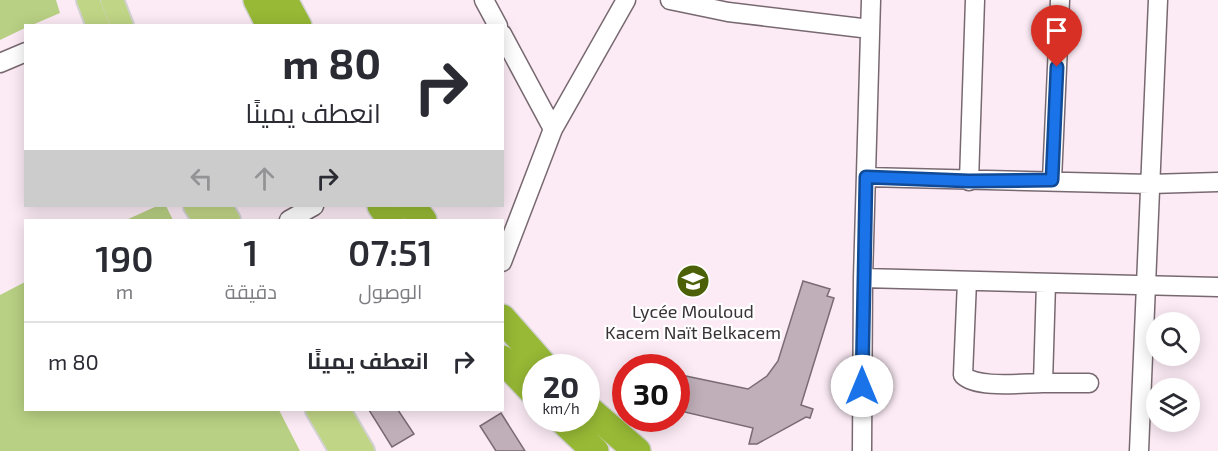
<!DOCTYPE html>
<html lang="ar">
<head>
<meta charset="utf-8">
<style>
	body { margin:0; font-family:"Exo 2",Cairo,sans-serif; background:#f2f2f3; color:#2b2b33; direction:rtl; height:100vh; display:flex; flex-direction:column; font-size:22px; white-space:nowrap }
	* { box-sizing:border-box; margin:0 }
	p { font-size:20px; color:#7c7c81 }
	.icon { flex:none; width:33px; height:33px; fill:none; stroke:currentColor; stroke-width:2; stroke-linecap:round; stroke-linejoin:round }
	.map { position:relative; flex:1; overflow:hidden; direction:ltr }
	.sheet { position:absolute; left:24px; top:219px; width:480px; height:192px; display:flex; flex-direction:column; background:#fff; border-radius:0px; box-shadow:0 3px 15px #0003; direction:rtl }
	.sheet>* { flex:none }
	.hud { position:absolute; left:24px; top:24px; width:480px; height:183px; border-radius:0px; box-shadow:0 3px 15px #0003; direction:rtl; background:#fff; color:#2b2b33; overflow:hidden }
	.fabs { position:absolute; left:1146px; top:312px; display:grid; gap:12px }
	.fabs a { display:grid; place-items:center; width:54px; height:54px; border-radius:50%; background:#fff; box-shadow:0 3px 15px #0003; font-size:30px }
	.speed { position:absolute; left:522px; top:354px; display:flex; gap:12px; font-size:30px; font-weight:700; text-align:center }
	.speed>* { display:grid; place-content:center; width:78px; height:78px; border-radius:50%; background:#fff; box-shadow:0 3px 15px #0003; line-height:1 }
	.speed small { font-size:15px; font-weight:400 }
	.speed .limit { border:9px solid #d22; background:#fff; color:#111 }
	.pin { position:absolute; display:grid; place-items:center; width:51px; height:51px; color:#fff; margin:-62px -26px; border-radius:50% 50% 50% 0; rotate:-45deg; box-shadow:0 0 6px #0007 }
	.pin .icon { rotate:45deg }
	.me { position:absolute; width:66px; margin:-33px; rotate:0deg; stroke-linejoin:round; filter:drop-shadow(0 0 4px #0008) }
	.turn { display:flex; align-items:center; gap:21px; height:126px; padding:0 24px; font-size:27px }
	.turn .icon { width:78px; height:78px; stroke-width:2.5 }
	.turn b { display:block; font-size:42px; line-height:51px }
	.lanes { display:flex; align-items:center; height:57px; padding:0 24px; background:#0003; justify-content:center; gap:30px; direction:ltr }
	.lanes .off { opacity:.35 }
	.eta { display:flex; justify-content:space-evenly; align-items:center; height:102px; text-align:center }
	.eta b { font-size:36px; font-weight:600; line-height:42px }
	ul { padding:0; list-style:none }
	li { display:flex; align-items:center; gap:18px; height:78px; padding:0 24px; border-top:2px solid #e1e1e2 }
	li div { flex:1 }
	li b { display:block; font-size:22px }
	li em { font-style:normal }
	.map>svg:first-child { display:block }
</style>
</head>
<body>
<div class="map">
<svg width="1218" height="451" viewBox="0 0 1218 451">
	<rect width="100%" height="100%" fill="#fcebf5"/>
	<path fill="#b8d083" d="M0 0H56L60 13 32 25 26 26 25 28 0 40Z
		M157 206H166L173 220H126Z
		M25 282 26 410H279L300 451H0V295Z"/>
	<path fill="#c0afb9" stroke="#796a73" stroke-width="1.5" d="M803 281 830 289 827 296 834 298 801 405 813 409 810 418 806 417 757 444H749L753 428 676 410V374L748 389 767 376 778 361Z
		M369 410H398L414 434 392 447Z
		M501 413 525 451H496L480 426Z"/>
	<g fill="none" stroke-linecap="round" stroke-linejoin="round">
		<g stroke="#786971" stroke-width="21">
			<path id="minor" d="M484 0 498 26
				M670 0 728 12 870 29
				M502 34 553 129
				M0 63 26 52
				M866 177 1150 184 1218 182
				M1052 180 1060 0
				M969 181 975 0
				M289 220 314 206
				M502 262 553 129 626 0
				M863 278 1218 287
				M967 281 963 375C977 389 1023 383 1043 383
				M1046 283 1043 383H1089
				M862 451 863 278 871 0
				M1139 451 1158 0"/>
		</g>
		<g stroke="#d3d2d3" stroke-width="26">
			<path id="major" d="M88 0 98 26
				M112 0 122 26
				M195 206 204 220
				M220 206 229 220
				M317 410 341 451
				M339 410 363 451"/>
		</g>
		<g stroke="#d3d2d3" stroke-width="30">
			<path id="highway" d="M257 0 270 26
				M284 0 298 26
				M381 206 391 220
				M412 206 423 220
				M502 318 546 368
				M502 359 536 395
				M586 407 637 451
				M560 418 595 451"/>
		</g>
		<use href="#minor" stroke="#fff" stroke-width="18"/>
		<use href="#major" stroke="#c1d586" stroke-width="22"/>
		<use href="#highway" stroke="#97b935" stroke-width="27"/>
	</g>
	<g fill="none" stroke-linecap="round" stroke-linejoin="round">
		<g stroke="#114b97" stroke-width="15">
			<path id="route" d="M862 386 866 177 969 181 1052 180 1057 67"/>
		</g>
		<use href="#route" stroke="#1a73e8" stroke-width="10"/>
	</g>
	<defs>
		<g id="school-disc" transform="scale(1.725)"><circle r="9.5" fill="#4c6008" stroke="#fff"/><path d="M0-5L7-2L0 1L-7-2ZM-4 1L0 2.5L4 1V4Q0 6-4 4Z" fill="#fff"/></g>
	</defs>
	<g fill-rule="evenodd">
		<use href="#school-disc" x="693" y="281"/>
	</g>
	<g text-anchor="middle" stroke-width="4.5" stroke-linejoin="round" paint-order="stroke">
		<g font-size="18" fill="#393236" stroke="#fff">
			<text x="693" y="318">Lycée Mouloud<tspan x="693" dy="21">Kacem Naït Belkacem</tspan></text>
		</g>
	</g>
</svg>
<div class="fabs">
<a><svg class="icon" aria-label="search" viewBox="0 0 24 24"><circle cx="10" cy="10" r="6"/><path d="M15 15l6 6"/></svg></a>
<a><svg class="icon" aria-label="layers" viewBox="0 0 24 24"><path d="M12 4l9 5-9 5-9-5zM3 14l9 5 9-5"/></svg></a>
</div>
<div class="speed"><div>20<small>km/h</small></div><div class="limit">30</div></div>
<div class="pin" style="left:1057px;top:67px;background:#d93025"><svg class="icon" aria-label="arrive" viewBox="0 0 24 24"><path d="M6 21V4h12l-3 4 3 4H6"/></svg></div>
<svg class="me" style="left:862px;top:386px" viewBox="-20 -20 40 40"><circle r="19" fill="#fff"/><path d="M0-13L10 11 0 6-10 11z" fill="#1a73e8"/></svg>
<div class="hud">
<div class="turn"><svg class="icon" aria-label="right" viewBox="0 0 24 24"><path d="M7 20v-9h11M14 6l5 5-5 5"/></svg><div><b>80 m</b>انعطف يمينًا</div></div>
<div class="lanes"><svg class="icon off" aria-label="left" viewBox="0 0 24 24"><path d="M17 20v-9H6M10 6l-5 5 5 5"/></svg><svg class="icon off" aria-label="ahead" viewBox="0 0 24 24"><path d="M12 20V5M6 11l6-6 6 6"/></svg><svg class="icon" aria-label="right" viewBox="0 0 24 24"><path d="M7 20v-9h11M14 6l5 5-5 5"/></svg></div>
</div>
<section class="sheet">
<div class="eta">
<div><b>07:51</b><p>الوصول</p></div>
<div><b>1</b><p>دقيقة</p></div>
<div><b>190</b><p>m</p></div>
</div>
<ul>
<li><svg class="icon" aria-label="right" viewBox="0 0 24 24"><path d="M7 20v-9h11M14 6l5 5-5 5"/></svg><div><b>انعطف يمينًا</b></div><em>80 m</em></li>
</ul>
</section>
</div>
</body>
</html>
